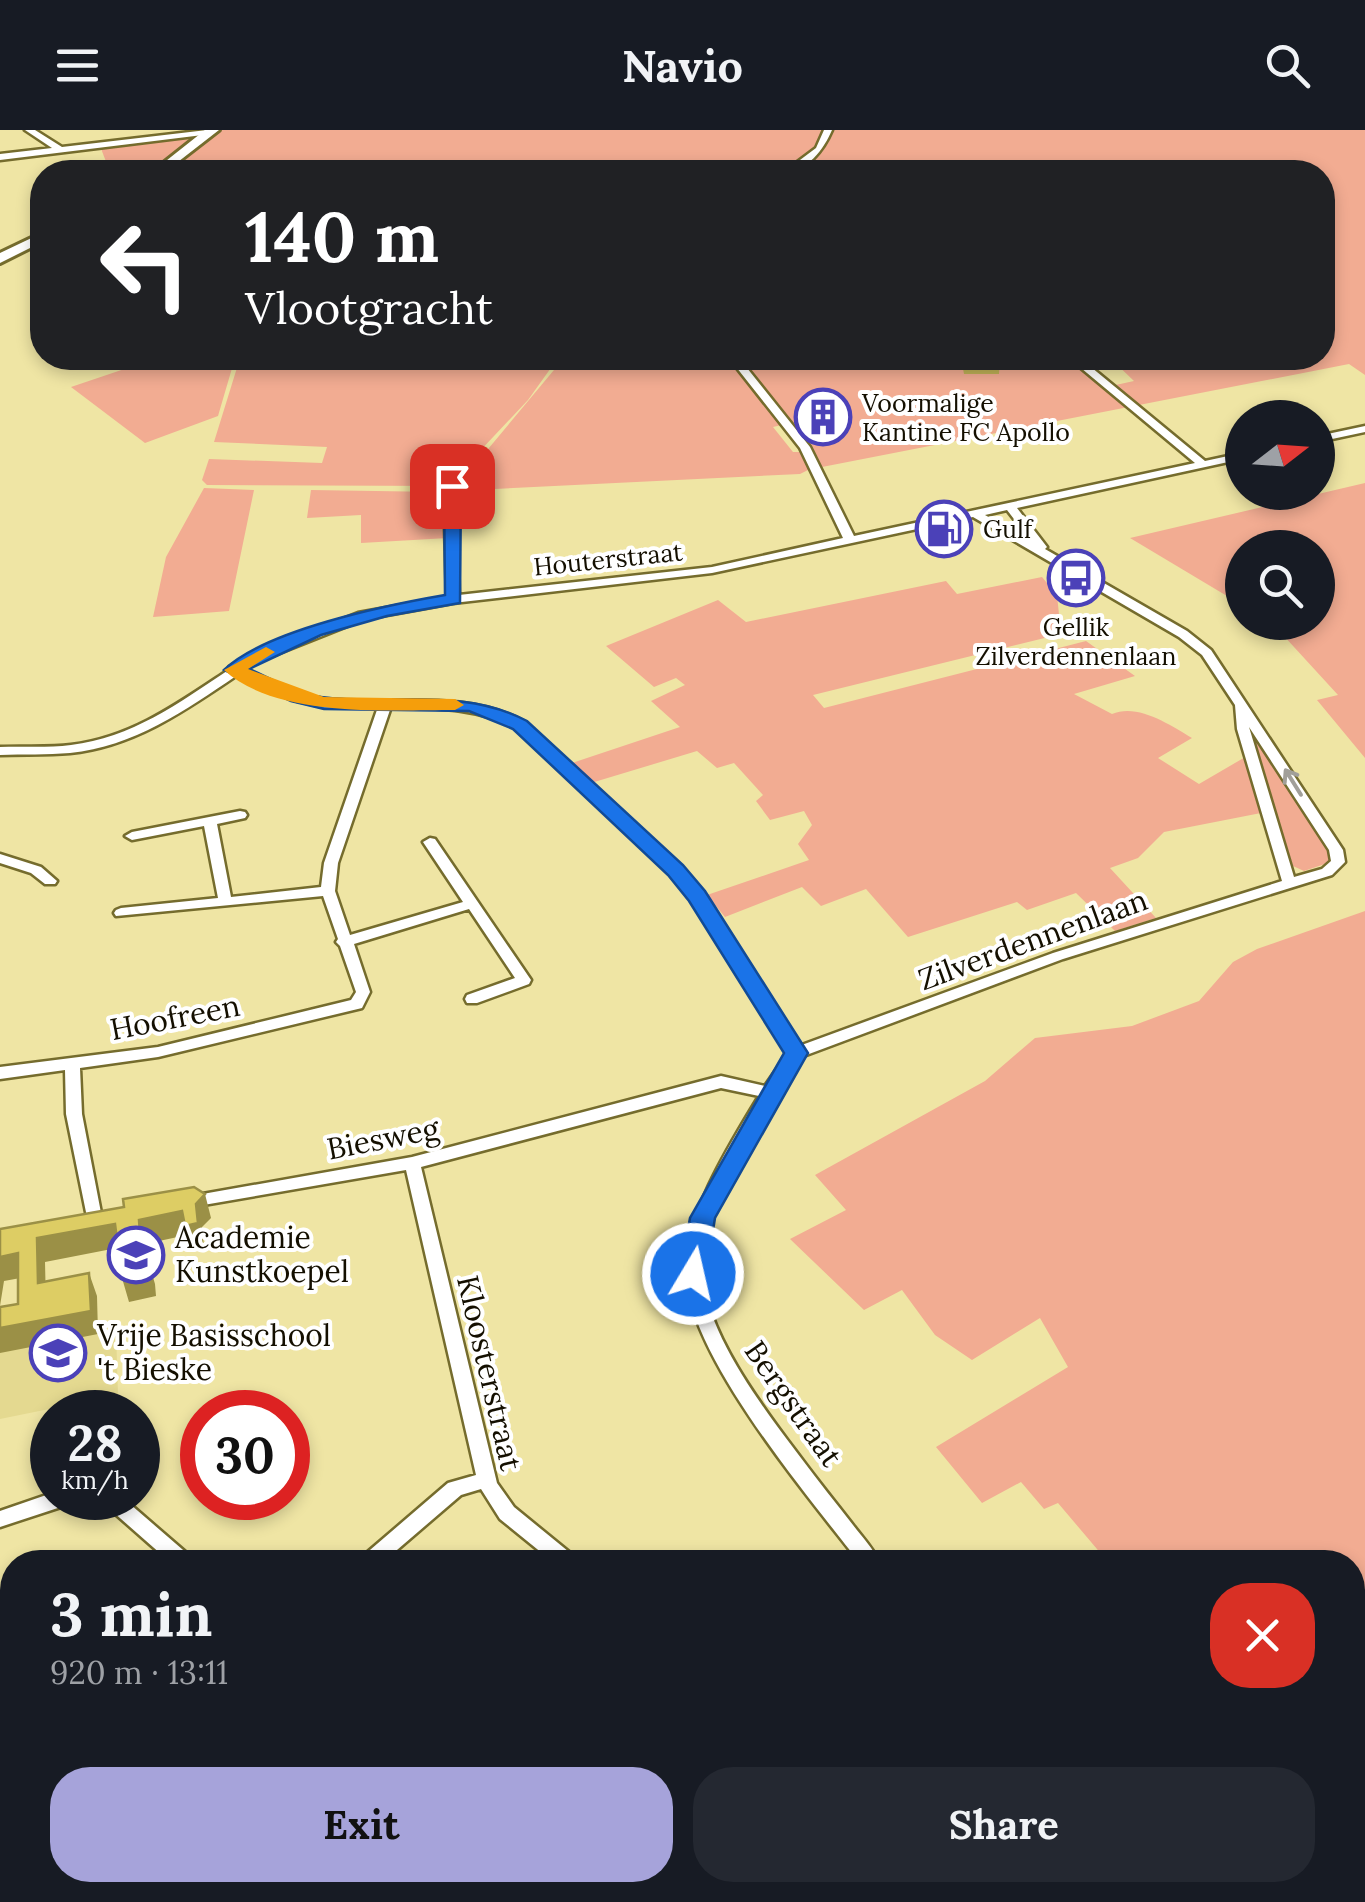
<!DOCTYPE html>
<html lang="en">
<head>
<meta charset="utf-8">
<style>
	body { margin:0; font-family:Lora,serif; background:#242831; color:#f1f3f6; height:100vh; display:flex; flex-direction:column; font-size:38px; white-space:nowrap }
	* { box-sizing:border-box; margin:0 }
	p { font-size:32px; color:#9ea1a6 }
	.icon { flex:none; width:55px; height:55px; fill:none; stroke:currentColor; stroke-width:2; stroke-linecap:round; stroke-linejoin:round }
	.map { position:relative; flex:1; overflow:hidden }
	.details { position:absolute; left:0px; top:1420px; width:1365px; height:352px; display:flex; flex-direction:column; background:#171b24; border-radius:40px 40px 0 0; box-shadow:0 5px 15px #0003 }
	.details>* { flex:none }
	.guide { position:absolute; left:30px; top:30px; width:1305px; height:210px; border-radius:40px; box-shadow:0 5px 15px #0003; background:#202124; color:#fff; overflow:hidden }
	.needle { width:65px; rotate:73deg }
	.tools { position:absolute; left:1225px; top:270px; display:grid; gap:20px }
	.tools a { display:grid; place-items:center; width:110px; height:110px; border-radius:50%; background:#171b24; box-shadow:0 5px 15px #0003; font-size:50px }
	.speed { position:absolute; left:30px; top:1260px; display:flex; gap:20px; font-size:50px; font-weight:700; text-align:center }
	.speed>* { display:grid; place-content:center; width:130px; height:130px; border-radius:50%; background:#171b24; box-shadow:0 5px 15px #0003; line-height:1 }
	.speed small { font-size:25px; font-weight:400 }
	.speed .limit { border:15px solid #d22; background:#fff; color:#111 }
	.pin { position:absolute; display:grid; place-items:center; width:85px; height:85px; color:#fff; margin:-42px; border-radius:20px; box-shadow:0 5px 15px #0006 }
	.me { position:absolute; width:110px; margin:-55px; rotate:9deg; stroke-linejoin:round; filter:drop-shadow(0 0 8px #0008) }
	.turn { display:flex; align-items:center; gap:35px; height:210px; padding:0 50px; font-size:45px }
	.turn .icon { width:130px; height:130px; stroke-width:2.5 }
	.turn b { display:block; font-size:70px; line-height:85px }
	.round { display:grid; place-items:center; flex:none; width:105px; height:105px; border-radius:40px; background:#242831 }
	.headline { display:flex; align-items:center; justify-content:space-between; height:170px; padding:0 50px }
	h1 { font-size:60px; font-weight:700; line-height:75px }
	.primary-button { display:flex; gap:20px; margin-top:auto; padding:20px 50px }
	.primary-button a { flex:1; height:115px; border-radius:40px; background:#a6a3da; color:#111; font-size:40px; font-weight:700; line-height:115px; text-align:center }
	.primary-button a+a { background:#242831; color:#f1f3f6 }
	header { display:flex; justify-content:space-between; align-items:center; height:130px; padding:0 50px; background:#171b24; font-size:45px; font-weight:700 }
	.map>svg:first-child { display:block }
</style>
</head>
<body>
<header><svg class="icon" aria-label="menu" viewBox="0 0 24 24"><path d="M4 6h16M4 12h16M4 18h16"/></svg>Navio<svg class="icon" aria-label="search" viewBox="0 0 24 24"><circle cx="10" cy="10" r="6"/><path d="M15 15l6 6"/></svg></header>
<div class="map">
<svg width="1365" height="1772" viewBox="0 0 1365 1772">
	<rect width="100%" height="100%" fill="#efe5a4"/>
	<path fill="#e4d990" d="M97 1184 98 1204 116 1201 118 1265 0 1289V1202Z"/>
	<path fill="#f2ac92" d="M218 0H1365V245L1349 234 822 337 790 293 773 297 793 322H803L812 338 800 344 453 361 564 228H1079L1111 256 1134 251 1110 228H1322V42H110L100 16Z
		M157 228H235L218 286 145 313 71 257Z
		M240 228H558L528 270 447 356 207 355 202 350 209 329 322 333 327 317 214 312Z
		M1365 353V628L1317 570 1338 565 1272 493 1318 492V418H1242V475L1130 408Z
		M204 358 254 360 229 481 153 487 166 427Z
		M311 360 440 362 445 365 448 408 361 413V385L307 388Z
		M1042 447 1057 465 1061 504 813 565 824 578 1086 511 1135 546 1074 564 1112 584C1138 573 1170 595 1192 608L1158 628 1199 654 1247 626 1261 683 1164 702 1138 728 1110 738 1156 788 1115 801 1076 763 1027 780 1017 772 908 807 866 759 821 776 802 757 725 787 707 765 809 730 798 714 812 695 804 681 770 690 756 671 763 665 734 633 717 638 697 621 591 653 572 633 680 597 651 571 685 555 676 548 654 557 606 516 718 470 746 492 946 451 957 464Z
		M1256 605 1327 716 1332 727 1328 733 1304 741 1293 736 1252 606Z
		M1365 781V1694L1353 1709 1352 1432H1108L1058 1373 1044 1379 1021 1352 982 1373 936 1317 1068 1237 1040 1188 972 1230 935 1205 902 1160 864 1180 790 1109 846 1080 815 1045 985 951 1035 908 1132 896 1199 871 1233 832 1257 819Z"/>
	<g fill="none" stroke-linecap="round" stroke-linejoin="round">
		<g stroke="#756c2d" stroke-width="5">
			<path id="street" d="M25 0H35L62 17 207 0 215 2 211 4 0 30V24L52 18Z
				M824 0H832C824 19 807 42 784 42L816 18Z
				M729 228H739L810 317 854 406 1195 333 1069 228H1080L1205 331 1242 323V329L1017 378 1047 417 1045 419 1187 501 1211 520 1343 720 1345 732 1332 745 1063 829 801 927C765 979 704 1073 703 1140 702 1199 766 1282 801 1328 818 1351 836 1373 853 1395 862 1407 874 1419 879 1432H859C809 1367 685 1222 686 1140 686 1083 730 1014 759 966L721 958 421 1037 497 1353 514 1377 574 1426 577 1432H553L500 1389 481 1359 461 1365 383 1432H361L363 1426 448 1353 476 1345 406 1040 186 1078 180 1076 178 1072 180 1068 412 1027 721 946 765 956 788 923 692 769 670 743 515 598C477 577 434 578 391 577L338 733 335 761 350 805 463 772 423 712 430 708 435 709 531 850 529 854 477 873H467L465 869 467 865 515 848 469 779 354 814 370 862 362 878 158 927 80 938 82 984 102 1088 100 1092H88L66 984 65 940 0 949V937L158 917 351 870 356 862 340 816 336 812 338 809 323 766 116 786 114 783 116 780 121 778 218 768 204 696 132 710 125 706 132 702 240 681 245 682 247 685 245 688 217 694 231 767 321 757 324 733 378 577H324L294 570 236 546C186 580 133 617 70 623 47 625 23 624 0 625V617C23 616 48 618 71 615 131 608 179 573 227 541L229 537 249 526 358 483 447 467 444 361 453 351 457 350 462 353 456 361 459 465 712 437 843 408 800 318ZM1007 380 1031 411 985 385ZM973 387 1179 507 1202 525 1235 575 1237 599 1282 751 1053 823 799 916 702 763 680 737 525 592C463 558 392 576 325 569 297 566 270 551 245 540L257 532 365 489 453 473 712 443ZM1249 597 1329 720 1331 731 1322 739 1294 747Z
				M1365 296V302L1318 312V306Z
				M0 724 41 737 57 751 55 754H45L31 743 0 733Z
				M52 1363V1368H72L70 1374 0 1397V1381Z
				M102 1368H123L190 1426 192 1432H170L104 1374Z
				M93 1760H119L126 1772H100Z
				M491 1760H517L510 1772H484Z
				M824 1760H848L842 1772H818Z"/>
		</g>
		<g stroke="#756c2d" stroke-width="6">
			<path id="secondary" d="M205 0H219L165 42H152Z
				M42 103V112L0 133V123Z"/>
		</g>
		<use href="#street" fill="#fff" fill-rule="evenodd"/>
		<use href="#secondary" fill="#fff" fill-rule="evenodd"/>
	</g>
	<path fill="#beb056" d="M961 228H1000L999 244H964Z
		M809 266 837 281 836 294 820 299 808 279Z"/>
	<path fill="#9b9046" d="M837 281 836 294 820 299 821 287Z
		M205 1064 211 1088 202 1097 204 1117 191 1119 187 1105 145 1114 148 1143V1130L155 1154 156 1166 129 1172 122 1148 142 1131 139 1090 196 1074Z
		M115 1094 122 1117 45 1132 46 1176 38 1153 37 1108Z
		M18 1123 26 1147 4 1151 0 1176V1127Z
		M89 1143 97 1166 98 1204 0 1223V1198Z"/>
	<path fill="#ddcd64" stroke="#9b9046" stroke-width="2.5" d="M809 266 829 268 837 281 821 287Z
		M194 1057 205 1064 196 1074 198 1093 185 1096 182 1081 139 1090 142 1131 148 1130 149 1143 122 1148 115 1094 37 1108 38 1153 89 1143 91 1181 0 1198V1177L18 1174V1123L0 1127V1099L124 1077 123 1069Z"/>
	<defs><path id="oneway-shaft" d="M-6 0H5M1.5-3L5.5 0L1.5 3" fill="none" stroke-width="1.6" stroke-linecap="round" stroke-linejoin="round" transform="scale(2.5)"/></defs>
	<use stroke="#a19f99" href="#oneway-shaft" transform="translate(1293 652) rotate(-122)"/>
	<path fill="#1a73e8" stroke="#114b97" stroke-width="2.5" d="M452 351 461 356 460 473 387 486 321 505 249 539C272 549 296 563 321 567 392 577 461 556 527 591L683 735 705 761 808 923 715 1088 706 1144 693 1154 680 1144 690 1088 784 923 689 771 668 745 513 599 469 581 324 579 291 571 224 540C265 500 387 475 445 465L444 356Z"/>
	<path fill="#f59e0b" d="M266 517 275 522 248 539 324 567 455 569 464 575 455 580C388 580 276 588 224 540Z"/>
	<defs>
		<g id="building-ring" transform="scale(2.875)"><circle r="9.5" fill="#fff" stroke="#4b41b8" stroke-width="1.5"/><path d="M-4-6H4V6H1V3H-1V6H-4ZM-2.5-4.3h1.7v1.8h-1.7ZM.8-4.3h1.7v1.8H.8ZM-2.5-1h1.7V.8h-1.7ZM.8-1h1.7V.8H.8Z" fill="#4b41b8"/></g>
		<g id="fuel-ring" transform="scale(2.875)"><circle r="9.5" fill="#fff" stroke="#4b41b8" stroke-width="1.5"/><path d="M-5.5-6h7V0h2V4h1.3V-2.5L3-4.5l.8-.8L6-3V5H2.5V1h-1V6h-7ZM-4.2-4.7v3.2H.2V-4.7Z" fill="#4b41b8"/></g>
		<g id="bus-ring" transform="scale(2.875)"><circle r="9.5" fill="#fff" stroke="#4b41b8" stroke-width="1.5"/><path d="M-5-6H5V4H4V6H2V4H-2V6H-4V4H-5ZM-3.5-4V0h7V-4ZM-3.5 1.2v1.5H-2V1.2ZM2 1.2v1.5H3.5V1.2Z" fill="#4b41b8"/></g>
		<g id="school-ring" transform="scale(2.875)"><circle r="9.5" fill="#fff" stroke="#4b41b8" stroke-width="1.5"/><path d="M0-5L7-2L0 1L-7-2ZM-4 1L0 2.5L4 1V4Q0 6-4 4Z" fill="#4b41b8"/></g>
	</defs>
	<g fill-rule="evenodd">
		<use href="#building-ring" x="823" y="287"/>
		<use href="#fuel-ring" x="944" y="399"/>
		<use href="#bus-ring" x="1076" y="448"/>
		<use href="#school-ring" x="136" y="1125"/>
		<use href="#school-ring" x="58" y="1223"/>
	</g>
	<g text-anchor="middle" stroke-width="8" stroke-linejoin="round" paint-order="stroke">
		<g font-size="25" fill="#140f00" stroke="#fff" text-anchor="start">
			<text x="862" y="282">Voormalige<tspan x="862" dy="29">Kantine FC Apollo</tspan></text>
			<text x="983" y="408">Gulf</text>
			<text x="1076" y="506" text-anchor="middle">Gellik<tspan x="1076" dy="29">Zilverdennenlaan</tspan></text>
		</g>
		<g font-size="25" fill="#140f00" stroke="#fff">
			<text transform="translate(608 429) rotate(-6)" y="9">Houterstraat</text>
		</g>
		<g font-size="30" fill="#140f00" stroke="#fff">
			<text transform="translate(1033 810) rotate(-20)" y="10">Zilverdennenlaan</text>
			<text transform="translate(175 888) rotate(-11)" y="10">Hoofreen</text>
			<text transform="translate(383 1009) rotate(-11)" y="10">Biesweg</text>
			<text transform="translate(489 1243) rotate(77)" y="10">Kloosterstraat</text>
			<text transform="translate(793 1274) rotate(55)" y="10">Bergstraat</text>
		</g>
		<g font-size="30" fill="#140f00" stroke="#fff" text-anchor="start">
			<text x="175" y="1118">Academie<tspan x="175" dy="34">Kunstkoepel</tspan></text>
			<text x="97" y="1216">Vrije Basisschool<tspan x="97" dy="34">'t Bieske</tspan></text>
		</g>
	</g>
</svg>
<div class="tools">
<a><svg class="needle" viewBox="-14 -14 28 28"><path d="M0-13l5 13h-10z" fill="#e53935"/><path d="M0 13l5-13h-10z" fill="#9ea1a6"/></svg></a>
<a><svg class="icon" aria-label="search" viewBox="0 0 24 24"><circle cx="10" cy="10" r="6"/><path d="M15 15l6 6"/></svg></a>
</div>
<div class="speed"><div>28<small>km/h</small></div><div class="limit">30</div></div>
<div class="pin" style="left:452px;top:356px;background:#d93025"><svg class="icon" aria-label="arrive" viewBox="0 0 24 24"><path d="M6 21V4h12l-3 4 3 4H6"/></svg></div>
<svg class="me" style="left:693px;top:1144px" viewBox="-20 -20 40 40"><circle r="17" fill="#1a73e8" stroke="#fff" stroke-width="3"/><path d="M0-11L8 9 0 5-8 9z" fill="#fff"/></svg>
<div class="guide">
<div class="turn"><svg class="icon" aria-label="left" viewBox="0 0 24 24"><path d="M17 20v-9H6M10 6l-5 5 5 5"/></svg><div><b>140 m</b>Vlootgracht</div></div>
</div>
<section class="details">
<div class="headline"><div><h1>3 min</h1><p>920 m · 13:11</p></div><a class="round" style="background:#d93025;color:#fff"><svg class="icon" aria-label="close" viewBox="0 0 24 24"><path d="M6 6l12 12M18 6L6 18"/></svg></a></div>
<div class="primary-button"><a>Exit</a><a>Share</a></div>
</section>
</div>
</body>
</html>
